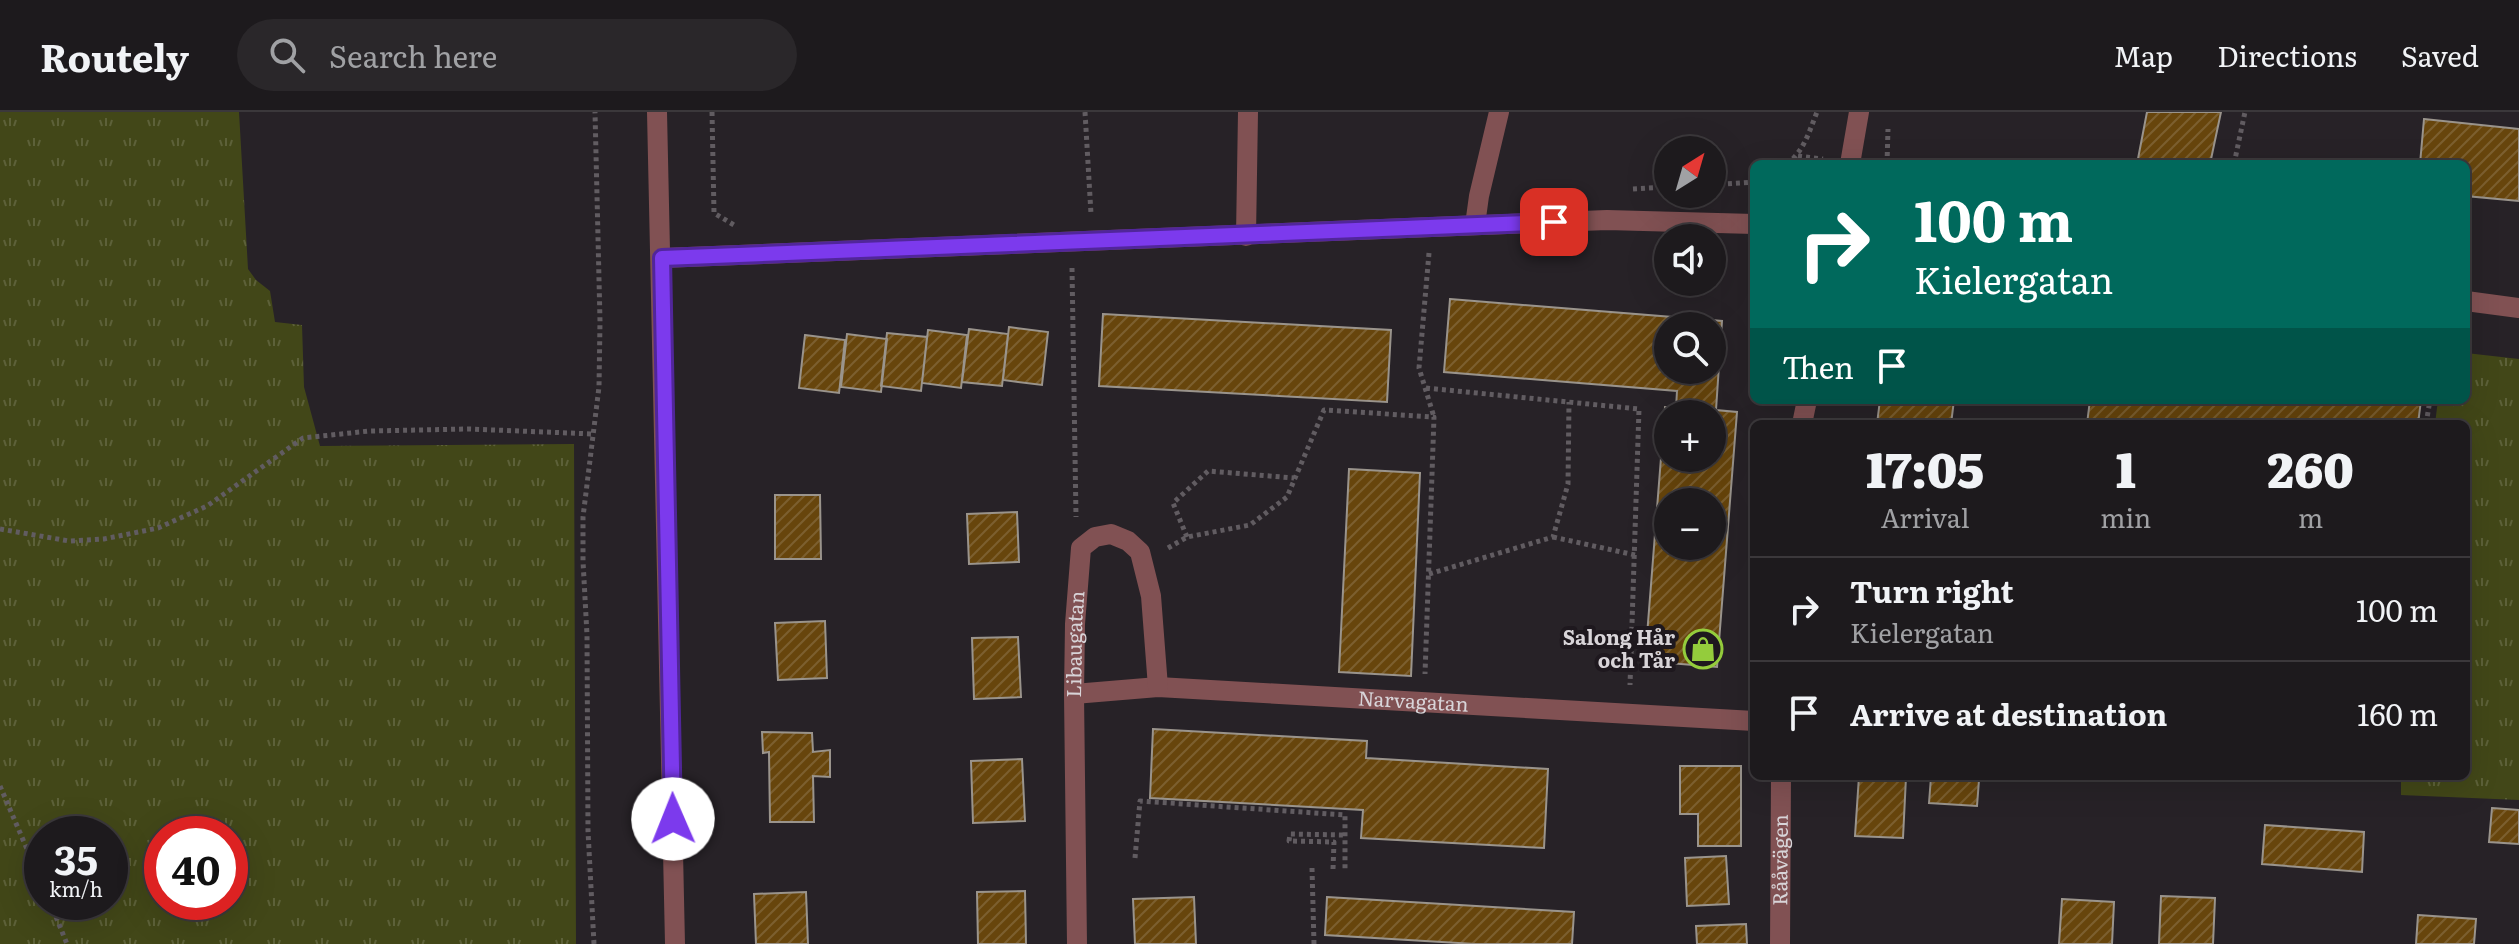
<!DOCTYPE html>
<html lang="en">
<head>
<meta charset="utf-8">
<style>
	body { margin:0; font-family:Literata,serif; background:#2a272a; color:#f1f3f6; height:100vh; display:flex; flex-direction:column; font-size:30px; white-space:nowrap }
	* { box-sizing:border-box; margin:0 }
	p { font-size:26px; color:#a0a1a4 }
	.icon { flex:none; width:44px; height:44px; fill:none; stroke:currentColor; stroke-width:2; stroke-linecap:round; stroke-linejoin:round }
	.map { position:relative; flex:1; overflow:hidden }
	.panel { position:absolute; left:1750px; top:308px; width:720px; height:360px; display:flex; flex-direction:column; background:#1d1a1d; border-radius:12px; box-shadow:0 8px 32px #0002,0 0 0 2px #3b383b }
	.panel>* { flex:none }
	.top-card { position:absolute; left:1750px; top:48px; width:720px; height:244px; border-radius:12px; box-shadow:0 8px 32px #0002,0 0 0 2px #3b383b; background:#00695c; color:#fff; overflow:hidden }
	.needle { width:52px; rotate:37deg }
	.tools { position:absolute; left:1654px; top:24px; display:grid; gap:16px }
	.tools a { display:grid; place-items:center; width:72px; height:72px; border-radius:50%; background:#1d1a1d; box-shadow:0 8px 32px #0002,0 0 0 2px #3b383b; font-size:40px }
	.speed { position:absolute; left:24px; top:704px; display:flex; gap:16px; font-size:40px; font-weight:700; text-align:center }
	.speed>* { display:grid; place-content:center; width:104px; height:104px; border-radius:50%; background:#1d1a1d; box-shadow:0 8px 32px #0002,0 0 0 2px #3b383b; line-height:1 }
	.speed small { font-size:20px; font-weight:400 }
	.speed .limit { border:12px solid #d22; background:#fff; color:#111 }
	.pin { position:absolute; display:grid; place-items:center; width:68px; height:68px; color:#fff; margin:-34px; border-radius:16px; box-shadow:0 4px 12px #0006 }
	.me { position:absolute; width:88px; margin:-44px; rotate:359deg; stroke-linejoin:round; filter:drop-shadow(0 0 6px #0008) }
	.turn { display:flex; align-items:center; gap:28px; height:168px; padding:0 32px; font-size:36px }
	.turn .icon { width:104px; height:104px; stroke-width:2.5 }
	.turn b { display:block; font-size:56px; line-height:68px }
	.then { display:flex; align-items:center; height:76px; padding:0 32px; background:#0003; gap:16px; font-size:30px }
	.eta { display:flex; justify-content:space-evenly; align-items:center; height:136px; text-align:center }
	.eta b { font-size:48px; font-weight:800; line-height:56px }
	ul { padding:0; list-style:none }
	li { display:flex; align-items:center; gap:24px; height:104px; padding:0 32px; border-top:2px solid #3b383b }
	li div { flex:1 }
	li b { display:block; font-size:30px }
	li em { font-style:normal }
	header { display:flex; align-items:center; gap:48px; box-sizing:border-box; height:112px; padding:0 40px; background:#1d1a1d; border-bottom:2px solid #3b383b }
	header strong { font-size:38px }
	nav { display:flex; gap:44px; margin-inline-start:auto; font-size:28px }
	.search { width:560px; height:72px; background:#2a272a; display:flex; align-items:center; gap:20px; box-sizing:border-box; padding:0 28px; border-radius:44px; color:#a0a1a4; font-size:30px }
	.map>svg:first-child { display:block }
</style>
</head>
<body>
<header>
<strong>Routely</strong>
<div class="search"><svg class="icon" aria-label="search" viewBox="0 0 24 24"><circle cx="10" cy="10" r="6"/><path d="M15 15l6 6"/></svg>Search here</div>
<nav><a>Map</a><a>Directions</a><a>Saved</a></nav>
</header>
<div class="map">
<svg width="2519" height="832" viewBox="0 0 2519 832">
	<defs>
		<pattern id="grass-tufts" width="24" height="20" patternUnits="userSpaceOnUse" patternTransform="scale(2)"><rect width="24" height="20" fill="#424718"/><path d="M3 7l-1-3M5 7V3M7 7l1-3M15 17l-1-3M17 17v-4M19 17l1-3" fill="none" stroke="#5d6139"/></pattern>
		<pattern id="building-hatch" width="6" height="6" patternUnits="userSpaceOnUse" patternTransform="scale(2)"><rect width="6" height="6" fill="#67450c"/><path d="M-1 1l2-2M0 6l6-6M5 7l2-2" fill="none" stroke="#7c5f2f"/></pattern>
	</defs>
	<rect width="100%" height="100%" fill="#272227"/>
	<path fill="url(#grass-tufts)" fill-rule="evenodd" d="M0 0H239L248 157 256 168 270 179 275 210 302 213 304 275 320 334 574 332 576 832H0ZM42 722H110V790H42ZM162 722H230V790H162Z
		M2466 241 2519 247V688L2401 683V664H2466V312H2435L2438 288H2466Z"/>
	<path fill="url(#building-hatch)" stroke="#9a948c" stroke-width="2" fill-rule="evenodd" d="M2147 0H2221L2210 52H2137Z
		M2424 7 2519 17V89L2466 84V52H2420Z
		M1450 187 1722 209 1716 298 1737 300 1717 555 1645 549 1665 295 1676 296 1677 279 1444 260ZM1668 214H1712V258H1668ZM1668 302H1712V346H1668ZM1668 390H1712V434H1668Z
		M1103 202 1391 218 1387 290 1099 274Z
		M1009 215 1048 220 1042 273 1003 268Z
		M969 217 1008 222 1002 274 962 270Z
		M928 218 967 223 961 276 922 271Z
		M887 221 927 225 921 279 881 274Z
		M847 222 887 227 881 280 841 275Z
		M805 223 845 228 839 281 799 276Z
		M1880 288H1954L1951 312H1877Z
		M2090 288H2421L2418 312H2087Z
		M1349 357 1420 361 1411 564 1339 560Z
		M775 383H820L821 447H775Z
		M1017 400 1019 450 969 452 967 402Z
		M825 509 827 566 778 568 775 511Z
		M1018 525 1021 585 974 587 972 526Z
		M1153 617 1367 629 1366 646 1548 657 1544 736 1361 726 1363 698 1150 686Z
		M762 620 812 621 813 640 830 638V665L813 664 814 710H770L769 640 763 641Z
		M1022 647 1025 709 973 711 971 649Z
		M1680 654H1741V734H1698V702H1680Z
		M1859 664 1906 665 1903 726 1855 724Z
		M1931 665 1979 668 1977 694 1929 691Z
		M2492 696 2519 698V732L2489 730Z
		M2265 713 2364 720 2362 760 2262 752Z
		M1726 744 1729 792 1687 794 1685 746Z
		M1025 779 1026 832H978L977 780Z
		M806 780 808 832H756L754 782Z
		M2161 784 2215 786 2213 832H2159Z
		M1194 785 1196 832H1135L1133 787Z
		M1327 785 1574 800 1572 832H1475L1325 823Z
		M2062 787 2114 790 2112 832H2059Z
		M2418 803 2476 807 2474 832H2416Z
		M1746 812 1747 832H1697L1696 814Z"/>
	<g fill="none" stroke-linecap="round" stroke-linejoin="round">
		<path stroke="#615c61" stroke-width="5" stroke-dasharray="4 4" stroke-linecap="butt" d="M712 0 714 101 734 113
			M1085 0 1091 102
			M1798 44 1823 47
			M1787 52C1804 39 1809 20 1817 0
			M1887 52 1888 17
			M2234 52 2245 0
			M1712 73 1754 70
			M1633 77 1668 75
			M1429 141 1419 256 1434 305
			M1072 156 1076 405
			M1426 276 1639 297 1630 573
			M2426 312 2430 288
			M0 417 69 429 104 427 158 416 207 394 303 326 369 319 469 317 594 322
			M1187 425 1173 391 1208 359 1294 366
			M1553 425 1635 443
			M1168 436 1187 425 1250 413 1287 385 1324 298 1434 305 1425 562
			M1429 462 1553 425 1568 372 1569 290
			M0 674 42 772
			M1135 746 1140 689 1345 703V758
			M1312 756 1314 832
			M1333 757 1334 730 1289 729 1290 722 1345 723
			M50 790 67 832
			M594 832 588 719 587 523 583 449V405L599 275 600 209 595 0"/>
		<g stroke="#815153" stroke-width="20">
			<path d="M657 0 675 832"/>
			<path d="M1850 52 1859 0"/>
			<path d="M1475 113 1479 84 1499 0"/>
			<path d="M1246 124 1248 0"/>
			<path d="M662 146 1607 108 1754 112"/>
			<path d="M2466 189 2519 196"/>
			<path d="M1802 312 1807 288"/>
			<path id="s1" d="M1074 582 1158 575 1754 609"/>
			<path id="s2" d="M1077 832 1074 582 1075 512 1081 436 1095 425 1111 422 1128 429 1140 440 1151 484 1158 575"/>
			<path id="s3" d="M1780 832 1781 664"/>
		</g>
	</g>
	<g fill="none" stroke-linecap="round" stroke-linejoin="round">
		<g stroke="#51269a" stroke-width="20">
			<path id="route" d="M673 707 662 146 1554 110"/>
		</g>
		<use href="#route" stroke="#7c3aed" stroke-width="14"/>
	</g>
	<defs>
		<g id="shop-ring" transform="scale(2)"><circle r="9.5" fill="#1e181e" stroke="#94cc3c" stroke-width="1.5"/><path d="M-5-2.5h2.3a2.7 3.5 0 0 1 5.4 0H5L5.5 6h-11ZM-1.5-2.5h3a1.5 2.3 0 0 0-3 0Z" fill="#94cc3c"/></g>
	</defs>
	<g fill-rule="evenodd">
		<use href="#shop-ring" x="1703" y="537"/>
	</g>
	<g text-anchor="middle" stroke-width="8" stroke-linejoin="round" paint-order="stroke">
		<g font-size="20" font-weight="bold" fill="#d8d4d8" stroke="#1e181e" text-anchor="end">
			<text x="1675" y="533">Salong Hår<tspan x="1675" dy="23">och Tår</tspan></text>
		</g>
		<g font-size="20" fill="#d8d4d8" stroke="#1e181e">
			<text dy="7" stroke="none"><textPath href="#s2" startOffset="300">Libaugatan</textPath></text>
			<text dy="7" stroke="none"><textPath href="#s1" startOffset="340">Narvagatan</textPath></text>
			<text dy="7" stroke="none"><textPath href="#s3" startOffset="84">Rååvägen</textPath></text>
		</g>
	</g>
</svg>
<div class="tools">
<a><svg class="needle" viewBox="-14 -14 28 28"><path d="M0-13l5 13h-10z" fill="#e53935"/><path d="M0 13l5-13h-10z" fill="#a0a1a4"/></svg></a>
<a><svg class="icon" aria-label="sound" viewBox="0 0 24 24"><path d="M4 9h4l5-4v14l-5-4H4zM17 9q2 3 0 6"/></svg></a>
<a><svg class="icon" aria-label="search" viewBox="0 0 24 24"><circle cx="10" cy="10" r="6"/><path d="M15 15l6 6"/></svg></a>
<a>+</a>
<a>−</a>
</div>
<div class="speed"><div>35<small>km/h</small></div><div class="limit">40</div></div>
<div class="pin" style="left:1554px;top:110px;background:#d93025"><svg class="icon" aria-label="arrive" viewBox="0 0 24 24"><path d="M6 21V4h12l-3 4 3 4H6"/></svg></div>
<svg class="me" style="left:673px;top:707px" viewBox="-20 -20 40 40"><circle r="19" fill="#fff"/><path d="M0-13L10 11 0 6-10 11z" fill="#7c3aed"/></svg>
<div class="top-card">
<div class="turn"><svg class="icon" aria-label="right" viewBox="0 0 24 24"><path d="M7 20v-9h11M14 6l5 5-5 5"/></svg><div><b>100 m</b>Kielergatan</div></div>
<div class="then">Then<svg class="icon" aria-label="arrive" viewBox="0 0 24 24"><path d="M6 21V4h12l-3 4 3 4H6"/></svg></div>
</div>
<section class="panel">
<div class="eta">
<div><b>17:05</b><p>Arrival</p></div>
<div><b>1</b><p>min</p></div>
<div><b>260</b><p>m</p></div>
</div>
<ul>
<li><svg class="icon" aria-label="right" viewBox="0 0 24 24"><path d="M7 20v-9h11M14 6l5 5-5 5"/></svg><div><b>Turn right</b><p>Kielergatan</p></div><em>100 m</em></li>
<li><svg class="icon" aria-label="arrive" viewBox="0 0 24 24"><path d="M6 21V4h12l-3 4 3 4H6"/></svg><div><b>Arrive at destination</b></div><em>160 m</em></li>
</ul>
</section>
</div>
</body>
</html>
